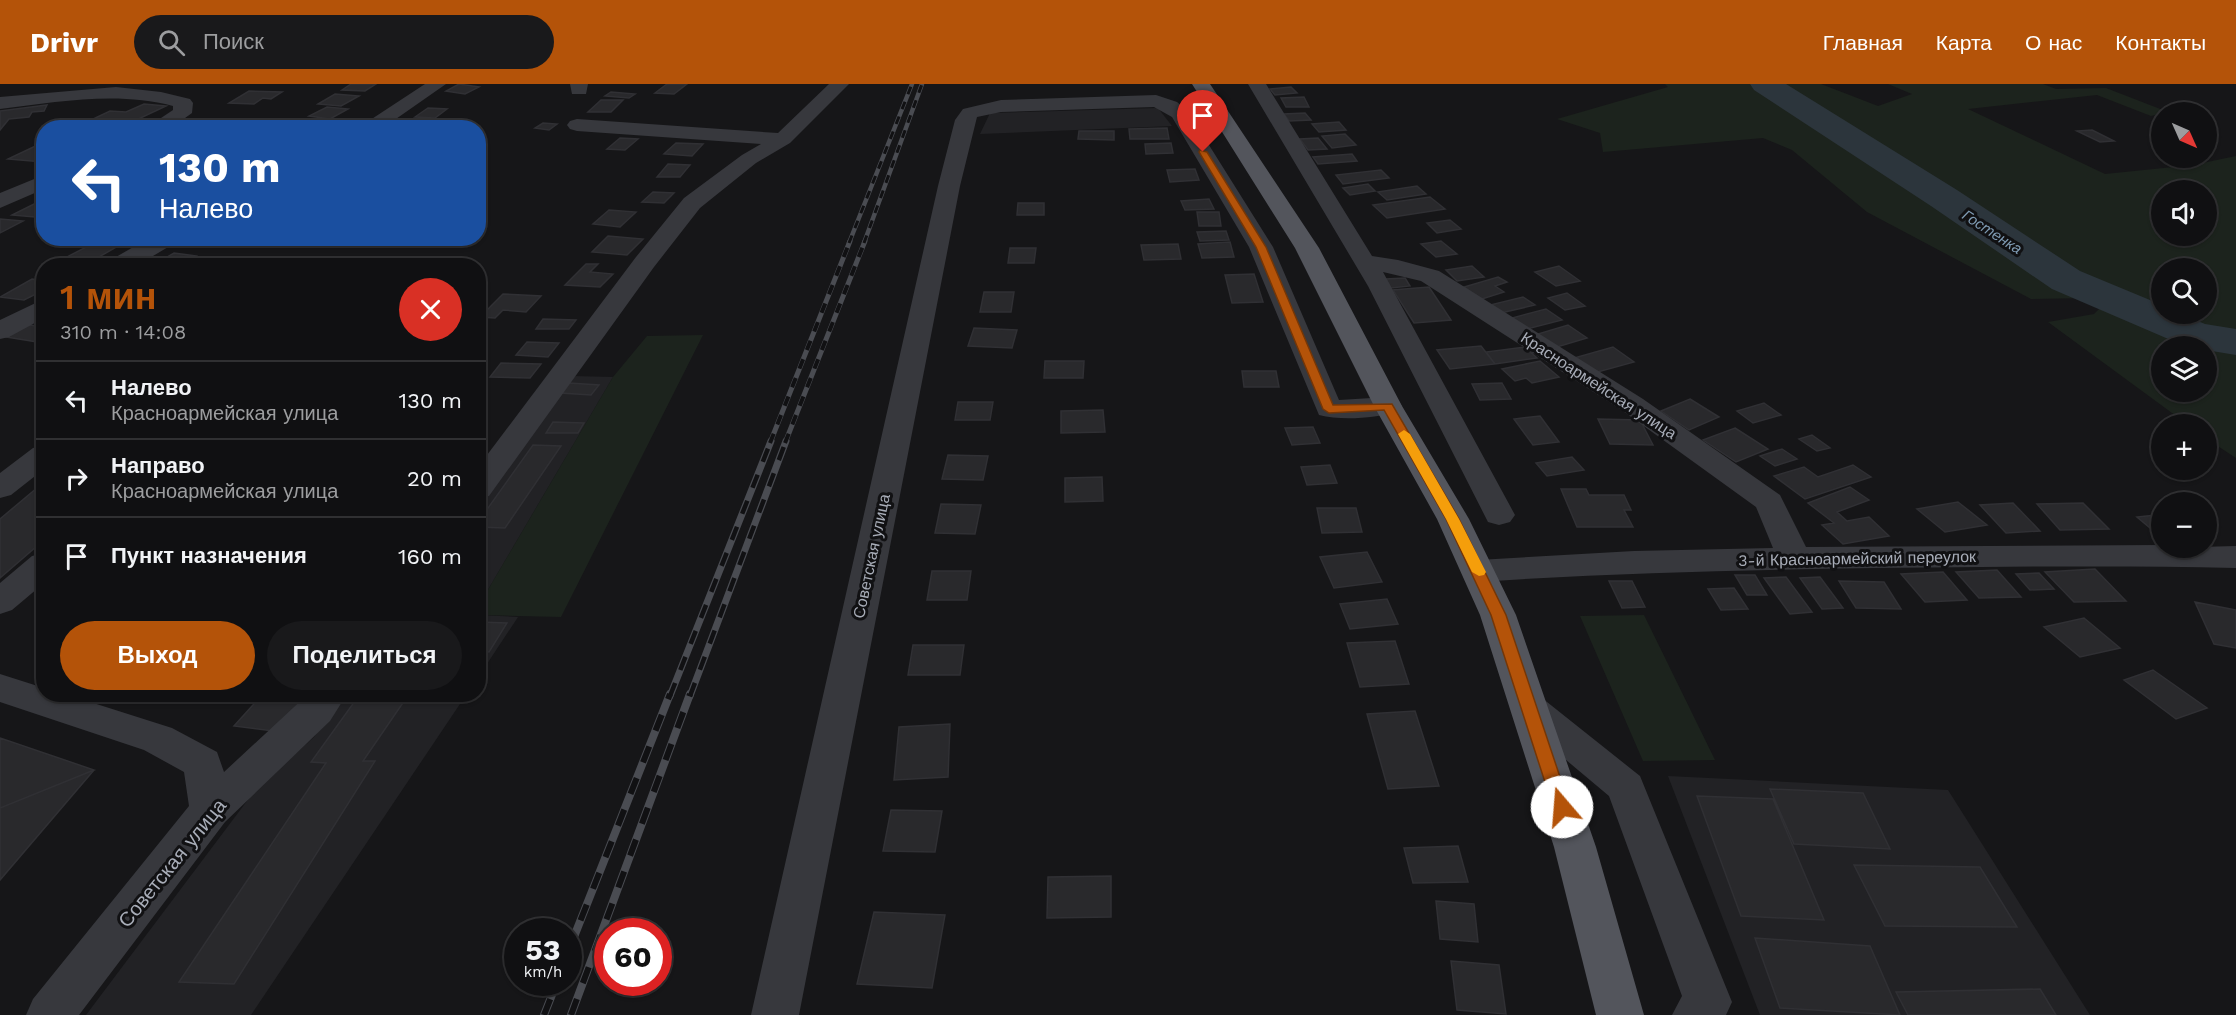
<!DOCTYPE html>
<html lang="ru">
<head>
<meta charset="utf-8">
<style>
	body { margin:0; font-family:"Work Sans",sans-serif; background:#19191b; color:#f1f3f6; height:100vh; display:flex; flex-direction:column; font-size:22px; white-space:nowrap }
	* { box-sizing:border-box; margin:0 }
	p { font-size:20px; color:#9c9d9f }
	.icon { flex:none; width:33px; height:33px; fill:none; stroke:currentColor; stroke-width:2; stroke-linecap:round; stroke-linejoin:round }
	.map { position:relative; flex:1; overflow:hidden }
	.details { position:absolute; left:36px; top:174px; width:450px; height:444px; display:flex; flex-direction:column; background:#101012; border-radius:24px; box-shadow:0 2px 4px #0004,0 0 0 2px #303032 }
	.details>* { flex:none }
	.hud { position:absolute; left:36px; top:36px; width:450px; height:126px; border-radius:24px; box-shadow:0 2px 4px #0004,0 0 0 2px #303032; background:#1a4fa0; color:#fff; overflow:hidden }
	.needle { width:39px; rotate:135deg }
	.controls { position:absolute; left:2151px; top:18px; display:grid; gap:12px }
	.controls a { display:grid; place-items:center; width:66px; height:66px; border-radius:50%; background:#101012; box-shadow:0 2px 4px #0004,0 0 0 2px #303032; font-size:30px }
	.speed { position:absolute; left:504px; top:834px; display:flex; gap:12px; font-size:30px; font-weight:700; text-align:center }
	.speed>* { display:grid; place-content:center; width:78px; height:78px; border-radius:50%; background:#101012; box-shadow:0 2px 4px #0004,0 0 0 2px #303032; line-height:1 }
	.speed small { font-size:15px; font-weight:400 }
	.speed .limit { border:9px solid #d22; background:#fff; color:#111 }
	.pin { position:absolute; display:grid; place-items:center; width:51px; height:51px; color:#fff; margin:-62px -26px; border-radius:50% 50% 50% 0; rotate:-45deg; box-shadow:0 0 6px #0007 }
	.pin .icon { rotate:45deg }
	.me { position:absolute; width:66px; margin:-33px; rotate:342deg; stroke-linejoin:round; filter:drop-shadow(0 0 4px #0008) }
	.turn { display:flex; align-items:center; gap:21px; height:126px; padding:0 24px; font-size:27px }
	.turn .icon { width:78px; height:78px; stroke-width:2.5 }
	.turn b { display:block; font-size:42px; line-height:51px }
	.round { display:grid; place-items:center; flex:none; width:63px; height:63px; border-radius:32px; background:#19191b }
	.summary { display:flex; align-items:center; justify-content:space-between; height:102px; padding:0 24px }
	h1 { font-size:36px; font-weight:600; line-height:45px; color:#b45309 }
	.action { display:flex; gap:12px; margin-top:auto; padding:12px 24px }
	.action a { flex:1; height:69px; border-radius:36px; background:#b45309; color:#fff; font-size:24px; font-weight:600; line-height:69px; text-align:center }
	.action a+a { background:#19191b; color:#f1f3f6 }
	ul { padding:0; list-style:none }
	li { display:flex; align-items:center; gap:18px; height:78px; padding:0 24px; border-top:2px solid #303032 }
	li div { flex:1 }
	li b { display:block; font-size:22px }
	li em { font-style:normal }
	header { display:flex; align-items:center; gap:36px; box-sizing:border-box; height:84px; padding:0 30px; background:#b45309; color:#fff }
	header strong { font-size:28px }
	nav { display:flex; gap:33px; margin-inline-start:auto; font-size:21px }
	.search { width:420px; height:54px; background:#19191b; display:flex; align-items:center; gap:15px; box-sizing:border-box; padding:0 21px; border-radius:33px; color:#9c9d9f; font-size:22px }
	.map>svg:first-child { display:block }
</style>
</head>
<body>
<header>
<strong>Drivr</strong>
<div class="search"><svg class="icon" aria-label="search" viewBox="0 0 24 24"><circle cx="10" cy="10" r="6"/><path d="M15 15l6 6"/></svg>Поиск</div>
<nav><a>Главная</a><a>Карта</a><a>О нас</a><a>Контакты</a></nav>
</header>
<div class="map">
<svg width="2236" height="931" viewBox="0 0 2236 931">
	<rect width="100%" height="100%" fill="#161618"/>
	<path fill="#222225" d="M1158 24 1172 42 980 50 990 29Z
		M572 292 613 293 479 521V423Z
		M479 531 518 533 479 592Z
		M345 611H466L251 931H86L256 705 314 653Z
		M1668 692 1948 706 2090 931H1760Z"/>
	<path fill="#1c231d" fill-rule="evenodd" d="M1665 0H1821L1878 22 1912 10 1888 0H2043L2056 5 2106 4 2168 28 2151 32 2097 11 1968 25 2105 90 2193 81 2236 72V374L2207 355 2206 340H2187L2048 238 2094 230 2101 223 2088 214 2031 215 1867 128 1792 66 1763 54 1603 68 1600 49 1557 35 1668 3ZM2162 106H2206V152H2162ZM2162 184H2206V230H2162ZM2162 262H2206V308H2162Z
		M703 251 561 533 479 531V521L613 293 647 252Z
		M1644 531 1715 676 1643 677 1580 532Z"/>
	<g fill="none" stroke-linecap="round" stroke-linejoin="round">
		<path fill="#2c353c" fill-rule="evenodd" d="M1750 0H1786L1957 106 2080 187 2162 221V230H2181L2205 240 2236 245V271L2206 266V262L2180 260 2052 205 1931 122 1754 6Z"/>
	</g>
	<path fill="#29292c" stroke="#303034" stroke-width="1.5" d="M351 0H376L365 7 342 6Z
		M459 0 479 3 465 10 446 7Z
		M667 0H687L674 10 655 9Z
		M1291 3 1297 9 1275 11 1270 5Z
		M249 7 282 8 271 15 263 14 254 20 229 19Z
		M611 8 635 10 629 14 605 12Z
		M335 10 359 12 341 22 318 20Z
		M1304 13 1309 23H1286L1281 14Z
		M601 16H623L611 28H588Z
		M144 20 166 22 130 39 91 36 110 27 126 28Z
		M47 21 44 27 32 28 29 33 9 35 0 46V27Z
		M327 23 348 25 330 35 309 32Z
		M428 24 447 25 435 34 415 33Z
		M1305 29 1311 36 1289 37 1284 30Z
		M300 36 320 37 310 44H288Z
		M1339 38 1346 46 1319 48 1312 40Z
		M543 39 557 40 549 46 535 44Z
		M1167 44 1169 55H1130L1129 45Z
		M2092 46 2114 57 2100 58 2077 47Z
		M1079 47H1114V56L1078 55Z
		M1345 50 1356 61 1332 64 1322 52Z
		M620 54 638 55 625 66 607 65Z
		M1318 54 1327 65 1308 66 1300 55Z
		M44 58 43 78 8 75Z
		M676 59 703 60 692 72 664 70Z
		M1171 59 1173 69 1146 70 1145 60Z
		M1352 70 1357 77 1318 80 1313 73Z
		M668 80 690 81 680 93H657Z
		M1195 85 1199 96 1170 98 1167 86Z
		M1381 86 1389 94 1343 100 1336 91Z
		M1368 100 1375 107 1350 111 1343 104Z
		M1417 102 1426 110 1387 116 1378 108Z
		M653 108 674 109 664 119 642 118Z
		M1430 113 1445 125 1387 134 1373 121Z
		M1209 115 1214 125 1185 126 1181 117Z
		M38 118H44V129L35 133 12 131Z
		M1018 119H1044V131H1017Z
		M609 126 636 128 620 143 593 140Z
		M1197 128H1219L1221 142H1199Z
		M0 135 23 137 0 149Z
		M1450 136 1461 145 1437 149 1427 139Z
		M1226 147 1229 156 1200 157 1197 148Z
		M608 152 643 155 627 171 592 168Z
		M201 154H248L235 162 198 156Z
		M1441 157 1457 170 1436 173 1421 160Z
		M1230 158 1234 173 1202 174 1198 160Z
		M92 160 118 162 92 177 65 174Z
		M1178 160 1181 175 1144 176 1141 161Z
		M1010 164H1036L1034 179H1008Z
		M174 169 196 172 179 182H152Z
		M586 180H598L590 188 613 190 600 203 565 201Z
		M1472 182 1484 193 1457 197 1446 186Z
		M1559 182 1580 197 1556 202 1535 188Z
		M1254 190 1263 218 1232 219 1225 191Z
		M1498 193 1507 198 1495 202 1504 208 1482 215 1464 203Z
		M1405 194 1410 202 1391 204 1386 195Z
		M32 195 44 197V206L24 216 0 213Z
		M1429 203 1451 236 1414 239 1393 206Z
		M984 208H1014L1011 228H980Z
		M1567 209 1585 222 1565 226 1548 214Z
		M503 210 541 212 526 228 503 226 495 234 480 233Z
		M1523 213 1535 221 1501 229 1490 221Z
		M1546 225 1562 236 1527 245 1512 234Z
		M543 235 576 236 569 245H536Z
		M22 240 44 243V259L0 252Z
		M1568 241 1587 254 1557 263 1538 250Z
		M974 244 1017 246 1012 264 968 262Z
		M527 258 559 259 548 273 516 271Z
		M1481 262 1495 280 1450 285 1437 266Z
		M1525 263 1537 274 1495 280 1486 268Z
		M1613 263 1634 278 1594 289 1574 274Z
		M1045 277H1084L1083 294H1044Z
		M1540 277 1559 293 1532 299 1526 294 1515 297 1502 285Z
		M501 279 541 280 530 294 490 293Z
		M1242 287H1276L1279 303H1244Z
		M569 299 599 301 591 311 561 309Z
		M1502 299 1511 315 1480 316 1472 300Z
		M1690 315 1719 333 1689 346 1661 327Z
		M958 318H993L990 336H955Z
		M1764 319 1781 331 1753 339 1737 327Z
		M1103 326 1105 348 1061 349V327Z
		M1540 332 1559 358 1533 361 1514 335Z
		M1598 335 1640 336 1653 361 1610 360Z
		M553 338 584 339 578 349H546Z
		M1313 343 1320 359 1292 361 1285 344Z
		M1735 344 1768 365 1736 378 1703 356Z
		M1812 351 1830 364 1817 367 1799 355Z
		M533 361 561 362 505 444 478 443V438Z
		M1782 365 1797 375 1775 382 1760 372Z
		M948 371 988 372 983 396 942 395Z
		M1572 373 1584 386 1547 392 1536 379Z
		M1330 381 1337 399 1307 401 1301 383Z
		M1853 381 1871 393 1805 415 1774 392 1804 383 1818 393Z
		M1102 393 1103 417 1065 418V394Z
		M44 398V456L0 494V435Z
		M1850 403 1869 416 1837 428 1847 437 1869 433 1889 452 1843 460 1822 441 1834 439 1808 419Z
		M1561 405H1586L1589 411H1624L1631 426H1624L1633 443H1577Z
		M1958 418 1987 441 1945 448 1917 425Z
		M2013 419 2040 447 2006 449 1980 421Z
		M2083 419 2109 445 2060 446 2037 420Z
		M941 420 981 421 975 450 935 449Z
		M1317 424H1356L1362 448 1322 449Z
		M2156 431 2162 436V448L2156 449 2137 433Z
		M1367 468 1382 498 1334 504 1320 473Z
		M2095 485 2126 517 2074 518 2045 488Z
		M1997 486 2021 513 1979 514 1956 488Z
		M932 487H971L967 516H927Z
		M1943 488 1967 516 1925 518 1901 490Z
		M2039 489 2054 505 2030 506 2016 490Z
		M1735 491H1755L1767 511H1747Z
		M1786 493 1812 528 1790 530 1764 494Z
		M1820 493 1843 524 1822 525 1800 494Z
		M1609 497H1632L1645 523 1622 524Z
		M1839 497 1884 498 1901 525 1856 524Z
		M1734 504 1748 525 1721 526 1708 505Z
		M1387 515 1398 540 1350 545 1340 520Z
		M2195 518 2236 526V564L2214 560Z
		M2084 534 2120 564 2080 573 2044 543Z
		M478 538 507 539 489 568 478 567Z
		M1395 557 1409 600 1360 603 1347 559Z
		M913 561H964L960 591H908Z
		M2153 586 2207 624 2176 635 2124 596Z
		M263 610H313L281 648 234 642Z
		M360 610H409L363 677H375L234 900 179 898 326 679 311 678Z
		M1415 627 1439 702 1388 705 1367 630Z
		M950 640 948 693 894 696 899 643Z
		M0 654 94 686 0 724Z
		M94 686 0 796V724Z
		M1770 705 1863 709 1890 765 1794 760Z
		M1697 712 1773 715 1824 836 1741 832Z
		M891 726 942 727 935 768 883 767Z
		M1458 762 1468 798 1413 799 1404 764Z
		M1854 781 1980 783 2017 843 1885 842Z
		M1111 792V833L1047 834 1048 793Z
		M1436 817 1474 820 1478 858 1440 855Z
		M874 828 945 831 932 904 857 900Z
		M1755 854 1870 862 1900 931 1780 924Z
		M1451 877 1499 881 1506 930 1457 926Z
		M2040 905 2056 931H1908L1896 908Z"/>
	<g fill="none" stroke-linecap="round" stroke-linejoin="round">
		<path fill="#37383d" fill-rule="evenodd" d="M425 0H446L383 44H358Z
			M570 0H588L586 10H572Z
			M829 0H849L790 59 756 79 700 124 654 183 489 412 478 414V383L636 173 684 114 742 71 761 60 577 47 570 45 567 41 570 37 577 35 778 49Z
			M1248 0H1266L1372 172 1398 176 1439 187 1643 315 1780 411 1806 463 2162 461V464L2236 462V484C2115 481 1994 483 1873 484 1741 486 1609 489 1478 498L1466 495 1461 487 1466 479 1478 476 1634 467 1773 464 1756 423 1623 327 1421 197 1383 188 1515 431 1510 438 1499 441 1488 438 1368 202Z
			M116 3 161 8 190 15 193 19 192 29 171 44H146L173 26V22C117 7 57 18 0 25V13Z
			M1156 11 1177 18 1187 26 1273 163 1339 316 1388 313 1398 316 1402 322 1398 328C1375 334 1342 337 1319 331L1249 163 1172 33 1154 23 1001 28 977 33 960 102 799 931H751L938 102 955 36 963 25 1001 16Z
			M44 91V105L0 124V109Z
			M149 154H178L175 159 136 182H106L109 177Z
			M44 215V234L9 253 0 255V236Z
			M44 361V385L11 411 0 414V389L33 364Z
			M44 469V499L12 526 0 530V499L32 472Z
			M0 590 44 604V610H65L172 644 217 668 224 688 308 610H347L330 637 225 738 79 931H26L33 915 189 722 184 688 144 666 0 618Z
			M1529 610 1542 614 1640 692 1732 918 1726 931H1672L1682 912 1609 712 1516 634 1510 624 1516 614Z"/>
		<path fill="#53555c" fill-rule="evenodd" d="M1192 0H1210L1319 164 1402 322 1469 435 1516 531 1596 763 1644 931H1596L1554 763 1480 531 1437 435 1374 322 1295 164Z"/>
		<g stroke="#4a4c52" stroke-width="4.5">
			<path id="rail-far3" d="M849 159 912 0
				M864 159 922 0"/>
		</g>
		<g stroke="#4a4c52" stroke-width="5">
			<path id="rail-far2" d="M770 359 850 157
				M785 359 865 157"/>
		</g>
		<g stroke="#4a4c52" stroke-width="7">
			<path id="rail-far1" d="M670 612 771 357
				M690 612 786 357"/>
		</g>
		<g stroke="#4a4c52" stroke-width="8">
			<path id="rail" d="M568 868 670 610
				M544 931 557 898
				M571 931 690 610"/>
		</g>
		<use href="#rail-far3" stroke="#111113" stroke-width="3" stroke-dasharray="8" stroke-linecap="butt"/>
		<use href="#rail-far2" stroke="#111113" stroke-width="4" stroke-dasharray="10" stroke-linecap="butt"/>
		<use href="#rail-far1" stroke="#111113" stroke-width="4.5" stroke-dasharray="14" stroke-linecap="butt"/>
		<use href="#rail" stroke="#111113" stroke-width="6" stroke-dasharray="17" stroke-linecap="butt"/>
	</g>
	<path fill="#b45309" stroke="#753606" stroke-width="1.5" d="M1200 66 1207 68 1266 163 1333 321 1392 320 1459 435 1506 531 1570 723 1568 728 1562 730 1556 728 1553 723 1491 531 1446 435 1384 326 1329 329 1323 325 1256 163 1199 68Z"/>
	<path fill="#f59e0b" d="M1404 346 1410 350 1459 435 1486 488 1484 491 1479 492 1472 488 1446 435 1398 350Z"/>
	<g text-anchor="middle" stroke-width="6" stroke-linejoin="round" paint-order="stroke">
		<g font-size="15" font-style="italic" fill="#7f9bb3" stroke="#111113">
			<text transform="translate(1992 148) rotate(33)" y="5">Гостенка</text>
		</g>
		<g font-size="16" fill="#a8adb8" stroke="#111113">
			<text transform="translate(1599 301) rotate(33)" y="6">Красноармейская улица</text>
			<text transform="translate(871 472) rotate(-78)" y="6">Советская улица</text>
			<text transform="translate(1857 474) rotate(-1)" y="6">3-й Красноармейский переулок</text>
		</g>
		<g font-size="20" fill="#a8adb8" stroke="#111113">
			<text transform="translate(172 779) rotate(-51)" y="7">Советская улица</text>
		</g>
	</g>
</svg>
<div class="controls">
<a><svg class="needle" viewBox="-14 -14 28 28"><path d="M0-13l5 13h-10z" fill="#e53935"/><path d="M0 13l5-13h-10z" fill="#9c9d9f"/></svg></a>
<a><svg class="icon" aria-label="sound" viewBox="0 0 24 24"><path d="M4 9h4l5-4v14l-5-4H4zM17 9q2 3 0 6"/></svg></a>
<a><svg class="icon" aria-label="search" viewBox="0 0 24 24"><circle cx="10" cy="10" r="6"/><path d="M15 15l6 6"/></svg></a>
<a><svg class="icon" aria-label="layers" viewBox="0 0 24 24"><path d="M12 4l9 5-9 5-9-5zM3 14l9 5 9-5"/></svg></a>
<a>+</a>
<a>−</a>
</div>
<div class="speed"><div>53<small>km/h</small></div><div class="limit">60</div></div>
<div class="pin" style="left:1203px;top:68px;background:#d93025"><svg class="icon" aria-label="arrive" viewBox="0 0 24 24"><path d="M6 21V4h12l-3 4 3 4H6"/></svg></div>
<svg class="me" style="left:1562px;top:723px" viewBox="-20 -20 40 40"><circle r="19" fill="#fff"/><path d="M0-13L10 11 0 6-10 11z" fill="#b45309"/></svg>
<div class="hud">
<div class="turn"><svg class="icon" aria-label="left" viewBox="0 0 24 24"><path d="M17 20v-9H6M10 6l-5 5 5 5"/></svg><div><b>130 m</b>Налево</div></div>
</div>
<section class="details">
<div class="summary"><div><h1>1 мин</h1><p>310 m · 14:08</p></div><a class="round" style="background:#d93025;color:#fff"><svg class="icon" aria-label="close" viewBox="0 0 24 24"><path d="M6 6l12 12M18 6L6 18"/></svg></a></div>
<ul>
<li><svg class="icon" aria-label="left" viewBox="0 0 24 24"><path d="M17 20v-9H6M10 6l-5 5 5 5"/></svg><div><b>Налево</b><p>Красноармейская улица</p></div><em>130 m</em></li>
<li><svg class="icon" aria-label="right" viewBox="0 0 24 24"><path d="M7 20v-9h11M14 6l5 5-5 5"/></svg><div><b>Направо</b><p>Красноармейская улица</p></div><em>20 m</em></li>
<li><svg class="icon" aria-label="arrive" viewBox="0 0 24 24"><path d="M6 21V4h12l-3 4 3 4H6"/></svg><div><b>Пункт назначения</b></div><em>160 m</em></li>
</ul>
<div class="action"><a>Выход</a><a>Поделиться</a></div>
</section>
</div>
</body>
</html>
